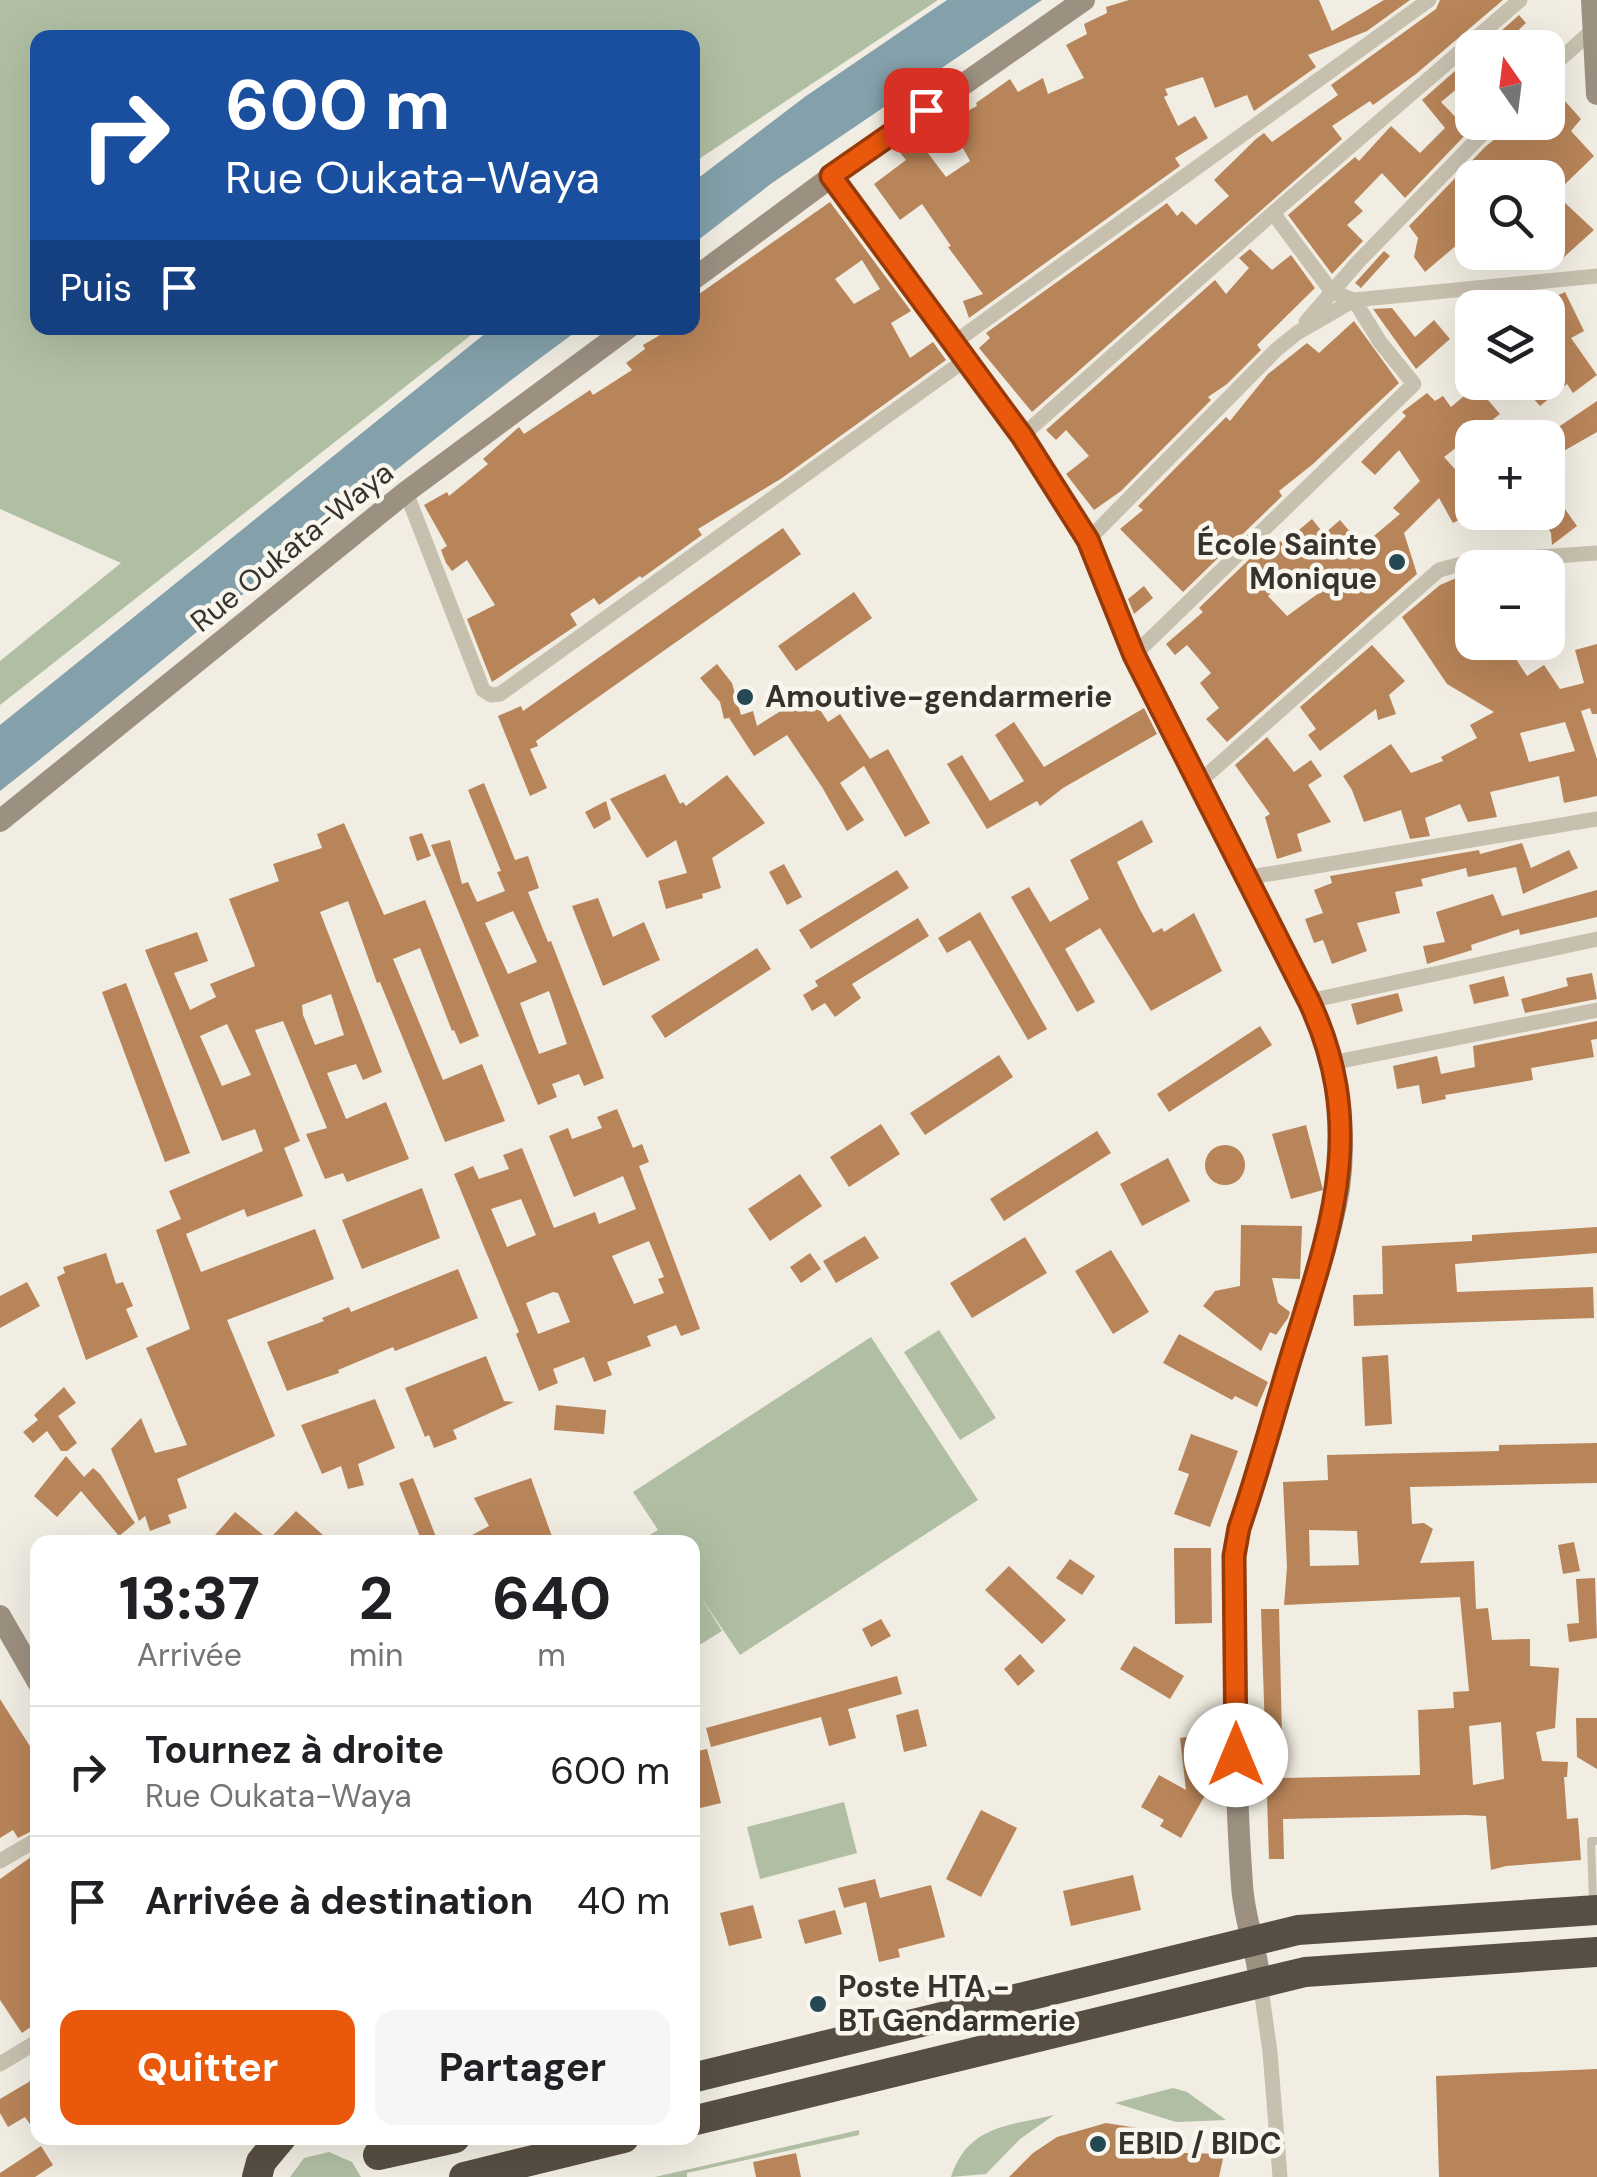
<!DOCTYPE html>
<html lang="fr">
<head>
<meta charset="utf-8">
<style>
	body { margin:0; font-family:"DM Sans",sans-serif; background:#f6f6f6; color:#202124; height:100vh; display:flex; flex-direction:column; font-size:38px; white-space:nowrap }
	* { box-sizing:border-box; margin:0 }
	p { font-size:32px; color:#757577 }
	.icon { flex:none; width:55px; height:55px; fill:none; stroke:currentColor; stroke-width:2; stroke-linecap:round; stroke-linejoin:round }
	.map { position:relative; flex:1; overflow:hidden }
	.panel { position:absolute; left:30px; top:1535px; width:670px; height:610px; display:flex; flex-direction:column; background:#fff; border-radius:20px; box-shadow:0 10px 40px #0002 }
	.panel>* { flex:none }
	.hud { position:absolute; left:30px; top:30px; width:670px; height:305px; border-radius:20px; box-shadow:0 10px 40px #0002; background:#1a4fa0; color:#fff; overflow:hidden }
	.needle { width:65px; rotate:346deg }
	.buttons { position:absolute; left:1455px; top:30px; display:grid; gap:20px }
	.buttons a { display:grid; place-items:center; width:110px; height:110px; border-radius:20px; background:#fff; box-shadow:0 10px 40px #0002; font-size:50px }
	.pin { position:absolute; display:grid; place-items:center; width:85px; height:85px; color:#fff; margin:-42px; border-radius:20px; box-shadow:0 5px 15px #0006 }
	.me { position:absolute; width:110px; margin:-55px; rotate:0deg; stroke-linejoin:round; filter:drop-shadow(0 0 8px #0008) }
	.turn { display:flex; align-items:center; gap:35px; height:210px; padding:0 30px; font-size:45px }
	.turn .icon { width:130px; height:130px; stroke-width:2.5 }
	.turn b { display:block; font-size:70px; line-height:85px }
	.then { display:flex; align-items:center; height:95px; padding:0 30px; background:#0003; gap:20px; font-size:38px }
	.eta { display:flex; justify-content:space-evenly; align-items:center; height:170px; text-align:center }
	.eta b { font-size:60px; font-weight:700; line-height:70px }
	.button { display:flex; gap:20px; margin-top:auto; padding:20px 30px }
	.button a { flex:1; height:115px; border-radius:20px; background:#ea580c; color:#fff; font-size:40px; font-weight:700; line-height:115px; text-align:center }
	.button a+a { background:#f6f6f6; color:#202124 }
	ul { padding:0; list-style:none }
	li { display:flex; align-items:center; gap:30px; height:130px; padding:0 30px; border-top:2px solid #e0e0e0 }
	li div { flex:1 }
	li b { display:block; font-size:38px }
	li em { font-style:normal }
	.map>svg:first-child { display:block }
</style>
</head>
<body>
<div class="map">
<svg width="1597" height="2177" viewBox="0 0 1597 2177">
	<rect width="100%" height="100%" fill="#f1ede2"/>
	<path fill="#b0bfa3" d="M0 0H938L693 163 692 38H38V328H480L0 705V661L121 563 0 509Z
		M939 1330 996 1418 960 1440 904 1352Z
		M871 1337 978 1500 740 1655 700 1596 722 1631 693 1649 692 1542H638L658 1530 633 1492Z
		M844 1802 857 1853 760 1879 747 1827Z
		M1173 2088 1187 2092 1226 2120 1176 2122 1115 2103Z
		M1054 2115 1020 2139 986 2174 951 2177C968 2125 1008 2126 1054 2115Z
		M859 2130V2135L687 2173V2177H655Z
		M329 2152 352 2162 361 2177H290L304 2158Z"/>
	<path fill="#84a1ab" d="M947 0H1042L772 183 693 244V182L806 96Z
		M492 328H581C381 474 195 638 0 791V725Z"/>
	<path fill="#b88459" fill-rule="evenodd" d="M1129 0H1319L1332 31 1384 0H1410L1367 31 1308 55 1316 67 1254 111 1247 95 1215 108 1203 77 1165 89 1168 95 1164 97 1178 126 1195 116 1208 138 1175 158 1180 166 969 318 963 301 983 294 948 247 951 246 922 204 900 220 874 184 906 160 898 150 915 136 946 177 970 161 948 121 977 106 976 103 1010 79 1018 92 1043 78 1048 94 1084 78 1066 45 1087 34 1084 24 1107 13 1106 7Z
		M1440 0H1503L1416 74 1373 105 1370 101 1332 126 1342 139 1032 412 979 348 990 338 986 333 1167 203 1177 216 1182 211 1196 225 1229 196 1214 180 1256 139 1264 133 1272 142 1338 95 1331 85 1436 9Z
		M1519 15 1526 23 1511 37 1520 48H1482Z
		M1472 56V76L1441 102 1469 131 1405 198 1382 173 1354 202 1363 211 1347 225 1363 241 1332 274 1288 215 1355 157 1359 161 1391 126 1420 153 1445 128 1422 100Z
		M1548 82 1581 119 1571 131 1594 156 1561 188 1535 161 1514 178H1472V232L1425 272 1414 257 1418 238 1409 226 1485 147 1516 122H1548Z
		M1548 187 1594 230 1563 258 1548 241Z
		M830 202 911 311 891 323 910 358 933 342 946 360 782 478 698 529 702 535 642 578 640 576 599 605 594 598 570 614 577 625 492 682 467 619 495 605 467 560 452 571 446 563 441 550 447 546 424 505 447 492 449 496 488 464 483 459 519 427 524 434 590 390 593 395 632 370 626 363 645 349 643 345 672 328H692V299ZM862 260 880 289 854 304 835 279Z
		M1250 249 1272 270 1291 255 1315 288 1257 345 1261 350 1227 384 1208 397 1211 400 1121 491 1094 510 1066 474 1089 456 1066 430 1056 440 1046 430 1215 280 1226 294 1249 268 1239 258Z
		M1384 251 1390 256 1361 288 1355 283Z
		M1565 292 1584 331 1571 338 1597 375 1573 393 1567 384 1540 406 1519 382H1548V365L1555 359 1548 343V300Z
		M1392 308 1415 337 1434 320 1450 339 1416 369 1373 309Z
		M1354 321 1399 383 1313 464 1279 491 1282 496 1183 592 1120 529 1143 510 1138 506 1226 417 1230 421 1268 374 1307 343 1319 353Z
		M1476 386 1500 414 1444 457 1472 488V513L1453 523 1439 498 1404 533 1417 574 1227 742 1206 719 1219 708 1200 683 1211 673 1187 645 1175 655 1166 644 1203 612 1199 608 1263 546 1287 540 1312 519 1324 534 1340 520 1362 546 1400 514 1393 508 1420 481 1399 450 1375 475 1361 462 1406 416 1402 412 1427 393 1435 401 1443 396 1451 407ZM1298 568 1319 593 1287 616 1268 596Z
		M1597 401V432L1548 460V434Z
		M1548 485 1577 526 1552 545 1551 533 1538 512H1548Z
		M783 528 801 554 536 741 538 746 530 749 547 788 530 796 498 716 521 706 523 711Z
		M1461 576 1472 580V642H1505L1527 676 1544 665 1560 689 1584 683 1575 650 1597 644V714H1592L1590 708 1581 711 1597 759V796L1564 803 1559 776 1490 792 1497 817 1468 822 1460 804 1425 818 1430 836 1410 839 1401 810 1364 822 1352 790 1343 776 1391 744 1411 773 1443 761 1441 757 1477 738 1470 725 1494 712 1447 684 1402 617 1440 585ZM1565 722 1575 751 1529 762 1520 733Z
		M1144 586 1153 598 1134 614 1128 599Z
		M854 592 872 618 796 671 778 646Z
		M1372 645 1405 681 1389 695 1396 714 1378 720 1376 709 1320 751 1308 735 1316 729 1300 707Z
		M717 664 732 683 741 715 753 711 757 726 809 693 828 722 840 714 870 759 888 749 930 823 905 837 864 766 840 783 864 820 847 831 822 787 787 735 754 756 729 718 737 716 724 719 720 702 700 678Z
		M1144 708 1157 734 1063 788 1040 806 1037 801 987 829 947 764 962 755 990 801 1024 781 995 735 1014 722 1044 767Z
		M1267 737 1294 772 1311 760 1322 776 1308 785 1331 822 1297 834 1302 851 1277 859 1265 817 1270 814 1235 765Z
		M665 774 680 804 683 802 686 806 727 775 765 823 712 858 721 888 702 894 703 898 666 909 658 881 687 873 676 840 647 858 610 799Z
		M484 783 515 860 528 856 539 888 528 892 548 942 551 941 604 1078 584 1086 579 1074 552 1084 557 1097 538 1105 431 845 450 840 462 884 468 882 477 902 505 891 497 872 501 871 468 790ZM513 911 537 962 508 974 485 923ZM549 991 567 1044 539 1054 520 1003Z
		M606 801 611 819 594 829 585 812Z
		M1142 820 1153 842 1117 862 1139 908 1153 933 1162 928 1164 932 1194 913 1222 971 1151 1011 1100 928 1065 949 1095 1002 1077 1012 1011 897 1029 887 1050 922 1089 899 1070 860Z
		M344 823 384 915 425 900 479 1036 460 1044 454 1030 452 1031 420 948 393 959 443 1080 482 1064 505 1121 445 1142 380 982 377 983 348 901 320 912 382 1072 363 1080 356 1064 327 1073 346 1119 386 1102 409 1159 347 1182 343 1173 325 1179 306 1134 327 1128 283 1021 255 1030 300 1141 284 1148 303 1196 247 1217 244 1209 186 1234 201 1272 315 1229 334 1279 227 1320 275 1436 177 1479 187 1508 168 1515 171 1523 150 1531 145 1516 139 1521 111 1449 141 1418 155 1453 187 1445 146 1348 190 1329 156 1230 181 1219 169 1191 263 1151 255 1129 222 1141 145 950 197 932 208 961 174 973 190 1010 216 997 210 984 255 966 229 899 279 881 273 864 322 848 317 834ZM331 994 344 1035 315 1045 303 1015 302 1005ZM227 1024 251 1075 222 1086 200 1036Z
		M422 833 431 856 417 861 409 837Z
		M1522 843 1531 868 1569 850 1578 868 1523 894 1516 867 1468 877 1466 868 1421 879 1423 886 1395 892 1400 913 1357 923 1367 951 1332 964 1323 940 1314 943 1305 919 1323 913 1314 890 1332 883 1330 876 1479 850 1480 854Z
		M784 864 802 897 787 905 769 872Z
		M897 870 909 888 811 949 799 930Z
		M1597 890V917L1520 935 1519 929 1471 945 1472 950 1427 964 1423 946 1445 942 1436 912 1493 894 1502 916Z
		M598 898 613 937 644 922 660 960 603 986 572 906Z
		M980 912 1047 1029 1028 1040 970 940 947 953 938 938Z
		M918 918 929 936 852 984 861 998 835 1017 825 1003 812 1011 803 995 818 986 815 981Z
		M757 948 771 969 665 1038 651 1016Z
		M1592 973 1597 999 1525 1013 1521 999 1568 986 1566 978Z
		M1504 976 1509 996 1474 1004 1469 985Z
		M126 983 190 1153 165 1162 102 992Z
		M1398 993 1403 1011 1357 1025 1351 1004Z
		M1597 1021V1039L1591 1040 1594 1057 1531 1068 1533 1080 1445 1095 1446 1099 1422 1104 1419 1085 1397 1089 1393 1066 1437 1056 1441 1074 1475 1067 1473 1046Z
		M1260 1026 1272 1045 1169 1112 1157 1094Z
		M999 1055 1013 1077 925 1135 910 1113Z
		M617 1109 633 1148 642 1144 649 1162 639 1166 700 1329 681 1336 676 1325 647 1336 651 1346 607 1362 612 1375 594 1382 584 1357 553 1369 558 1383 539 1391 516 1334 519 1332 454 1174 473 1166 479 1179 509 1169 503 1155 522 1148 554 1228 595 1212 599 1224 636 1209 623 1176 574 1197 549 1136 568 1128 572 1139 602 1128 597 1117ZM521 1199 536 1235 507 1247 491 1209ZM649 1241 664 1277 658 1279 664 1293 634 1304 612 1256ZM553 1292 558 1293 570 1322 538 1334 526 1303Z
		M881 1124 900 1154 849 1187 830 1157Z
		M1306 1125 1323 1190 1291 1199 1272 1134Z
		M1097 1131 1111 1153 1004 1221 990 1199Z
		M1205 1165a20 20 0 1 1 40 0a20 20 0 1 1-40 0Z
		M1168 1158 1190 1201 1142 1226 1120 1184Z
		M800 1174 822 1206 770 1241 748 1209Z
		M422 1188 440 1238 362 1269 342 1220Z
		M1241 1225 1302 1226 1300 1279 1272 1278 1278 1303 1290 1312 1288 1318 1276 1335 1270 1332 1261 1351 1203 1306 1215 1291 1240 1286Z
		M1597 1227V1253L1455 1264 1457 1292 1593 1287 1594 1318 1354 1326 1353 1295 1383 1294 1382 1246 1472 1241V1235Z
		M865 1236 879 1258 836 1283 823 1261Z
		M1025 1237 1047 1273 972 1318 950 1283Z
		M1111 1250 1149 1312 1113 1334 1075 1271Z
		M106 1253 116 1284 123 1282 133 1306 126 1309 138 1337 86 1360 57 1277 65 1273 63 1267Z
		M810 1253 821 1269 801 1283 790 1267Z
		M458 1269 478 1318 395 1351 393 1347 338 1370 339 1373 287 1391 267 1342 324 1321 322 1318 349 1307 351 1312Z
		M27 1282 40 1306 0 1328V1296Z
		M1179 1334 1268 1382 1257 1407 1235 1396 1232 1400 1163 1363Z
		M1388 1355 1392 1424 1365 1426 1362 1357Z
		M486 1356 504 1401 514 1402 453 1430 457 1439 434 1448 429 1435 425 1437 405 1388Z
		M64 1387 76 1403 58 1416 77 1443 67 1451H61L47 1431 33 1443 23 1432 38 1420 34 1415Z
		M375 1399 395 1448 358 1464 364 1485 348 1489 341 1466 322 1474 301 1425Z
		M556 1405 606 1410 604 1434 554 1430Z
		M1191 1434 1238 1451 1210 1527 1174 1514 1189 1474 1178 1470Z
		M1597 1443V1483L1410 1487 1412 1524 1424 1523 1433 1529 1420 1563 1474 1561 1476 1609 1488 1608 1492 1640 1530 1639V1666L1559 1668 1555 1728 1536 1732 1542 1761 1568 1762 1567 1777H1564L1567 1819 1578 1818 1581 1860 1506 1866 1491 1870 1486 1816 1466 1815 1283 1819 1284 1859H1269L1261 1609H1279L1283 1778 1420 1775 1418 1710 1454 1708 1453 1692 1469 1691 1460 1597 1284 1605 1287 1567 1283 1482 1328 1480 1327 1455 1499 1451V1445ZM1309 1530 1357 1531 1359 1565 1310 1566ZM1501 1722 1504 1779 1473 1785 1469 1726Z
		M66 1456 84 1477 93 1468 100 1474 135 1523 119 1536 81 1491 57 1517 34 1496Z
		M413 1478 438 1542H422L399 1483Z
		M531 1478 554 1542H459L489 1526 474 1498Z
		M296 1511 331 1542H282L273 1535Z
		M235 1512 272 1542H209Z
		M1574 1542 1580 1571 1563 1574 1558 1545Z
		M1174 1548H1211L1212 1623 1175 1624Z
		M1070 1559 1095 1576 1082 1595 1056 1578Z
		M1009 1566 1066 1620 1042 1644 985 1590Z
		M1595 1578 1597 1638 1569 1642 1567 1624 1579 1623 1576 1579Z
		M881 1619 891 1636 871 1647 862 1629Z
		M1134 1646 1184 1676 1170 1699 1120 1669Z
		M1020 1654 1035 1671 1018 1686 1004 1669Z
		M897 1676 902 1694 848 1709 856 1738 829 1746 821 1717 711 1747 706 1728Z
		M0 1699 38 1759V1828L18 1838 13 1830 0 1838Z
		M918 1709 927 1746 904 1752 896 1715Z
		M1576 1718H1597V1769L1577 1757Z
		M1204 1735 1209 1788 1181 1838 1160 1826 1164 1820 1141 1807 1159 1775 1186 1790 1180 1738Z
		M707 1749 721 1803 692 1810V1752Z
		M981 1810 1017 1828 981 1897 946 1879Z
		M38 1852V2022L22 2033 0 2000V1879Z
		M1133 1875 1141 1910 1071 1926 1063 1891Z
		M875 1879 880 1898 931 1885 945 1937 898 1949 900 1957 879 1962 866 1902 844 1908 838 1888Z
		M753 1905 762 1938 729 1946 720 1913Z
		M835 1910 842 1934 805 1944 798 1920Z
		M1597 2069V2177H1439L1436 2076Z
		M32 2080 38 2090V2136L25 2117 8 2127 0 2113V2099Z
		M1106 2123 1138 2128 1147 2137 1152 2152 1224 2154 1219 2177H1009L1033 2153 1057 2137Z
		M41 2146 53 2165 35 2177H0V2173Z
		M796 2153 801 2177H756L753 2162Z"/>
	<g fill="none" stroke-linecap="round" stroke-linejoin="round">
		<path stroke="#c8c0af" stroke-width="8" d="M1593 1901 1591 1841H1597"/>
		<path stroke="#c8c0af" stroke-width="15" d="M1548 70 1594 29
			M1306 322 1358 262 1494 122
			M955 342 1429 0
			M1022 436 1273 213 1520 0
			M406 492 483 690 491 695 500 694 965 360
			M1088 540 1276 350 1297 333 1354 300 1597 276
			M1134 655 1414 384 1380 342 1354 300 1332 292 1273 213
			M1198 783 1439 570 1469 562 1597 553
			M1245 878 1597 819
			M1309 1001 1597 939
			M1331 1063 1597 1010
			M0 1861 38 1839
			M1260 1981 1270 2052 1280 2177
			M0 2064 38 2041"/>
		<path stroke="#9c9081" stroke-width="22" d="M1592 0 1597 94
			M831 177 1022 436 1088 540 1134 655 1309 1001C1335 1057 1348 1127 1339 1188 1330 1243 1309 1298 1293 1351 1276 1410 1259 1469 1239 1527L1234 1556C1235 1665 1234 1775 1242 1885 1244 1918 1256 1947 1260 1981
			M692 280 831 177 1084 0
			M0 821 406 492 628 328
			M0 1616 38 1682"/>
		<path stroke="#584f44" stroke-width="30" d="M692 2078 1298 1930 1597 1910
			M692 2121 1305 1972 1597 1952
			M378 2155 455 2138
			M257 2177 261 2162 281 2138
			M464 2177 624 2138"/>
	</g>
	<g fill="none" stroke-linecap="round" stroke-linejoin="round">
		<g stroke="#983908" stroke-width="25">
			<path id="route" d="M926 110 831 176 1022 436 1088 540 1134 655 1309 1001C1367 1125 1333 1222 1295 1344 1276 1405 1260 1467 1239 1528L1234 1556 1236 1755"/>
		</g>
		<use href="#route" stroke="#ea580c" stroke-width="18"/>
	</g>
	<g fill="#264855" stroke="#f9f6ee" stroke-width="4">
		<circle cx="1397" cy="562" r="10"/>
		<circle cx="745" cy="697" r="10"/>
		<circle cx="818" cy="2004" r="10"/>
		<circle cx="1098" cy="2144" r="10"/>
	</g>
	<g text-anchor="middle" stroke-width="9" stroke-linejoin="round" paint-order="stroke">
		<g font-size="30" font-weight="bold" fill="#38322c" stroke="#f9f6ee" text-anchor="start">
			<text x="1377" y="555" text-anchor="end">École Sainte<tspan x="1377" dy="34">Monique</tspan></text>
			<text x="765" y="707">Amoutive-gendarmerie</text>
			<text x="838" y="1997">Poste HTA -<tspan x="838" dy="34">BT Gendarmerie</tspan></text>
			<text x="1118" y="2154">EBID / BIDC</text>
		</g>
		<g font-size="30" fill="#38322c" stroke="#f9f6ee">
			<text transform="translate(292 547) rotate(-39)" y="10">Rue Oukata-Waya</text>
		</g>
	</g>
</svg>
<div class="buttons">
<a><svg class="needle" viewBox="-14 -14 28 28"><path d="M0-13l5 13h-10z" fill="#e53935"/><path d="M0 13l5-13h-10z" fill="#757577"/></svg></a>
<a><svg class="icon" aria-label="search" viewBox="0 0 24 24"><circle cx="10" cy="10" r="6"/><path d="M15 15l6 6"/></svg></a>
<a><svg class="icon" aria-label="layers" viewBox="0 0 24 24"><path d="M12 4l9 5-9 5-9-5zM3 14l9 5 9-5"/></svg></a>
<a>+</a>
<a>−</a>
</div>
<div class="pin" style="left:926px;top:110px;background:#d93025"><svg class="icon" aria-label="arrive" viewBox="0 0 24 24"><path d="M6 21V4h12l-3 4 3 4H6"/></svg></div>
<svg class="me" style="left:1236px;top:1755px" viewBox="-20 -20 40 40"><circle r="19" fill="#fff"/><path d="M0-13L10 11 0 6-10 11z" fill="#ea580c"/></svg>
<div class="hud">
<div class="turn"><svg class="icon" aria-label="right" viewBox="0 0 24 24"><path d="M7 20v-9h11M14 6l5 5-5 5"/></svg><div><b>600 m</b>Rue Oukata-Waya</div></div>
<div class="then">Puis<svg class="icon" aria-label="arrive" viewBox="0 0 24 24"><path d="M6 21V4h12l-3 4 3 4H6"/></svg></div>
</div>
<section class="panel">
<div class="eta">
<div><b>13:37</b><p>Arrivée</p></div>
<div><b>2</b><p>min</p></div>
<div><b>640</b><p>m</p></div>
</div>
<ul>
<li><svg class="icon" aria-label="right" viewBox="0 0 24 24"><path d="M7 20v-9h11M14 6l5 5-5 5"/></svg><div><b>Tournez à droite</b><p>Rue Oukata-Waya</p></div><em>600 m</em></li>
<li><svg class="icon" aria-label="arrive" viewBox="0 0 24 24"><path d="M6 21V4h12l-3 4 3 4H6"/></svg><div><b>Arrivée à destination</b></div><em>40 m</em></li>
</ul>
<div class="button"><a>Quitter</a><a>Partager</a></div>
</section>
</div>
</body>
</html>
